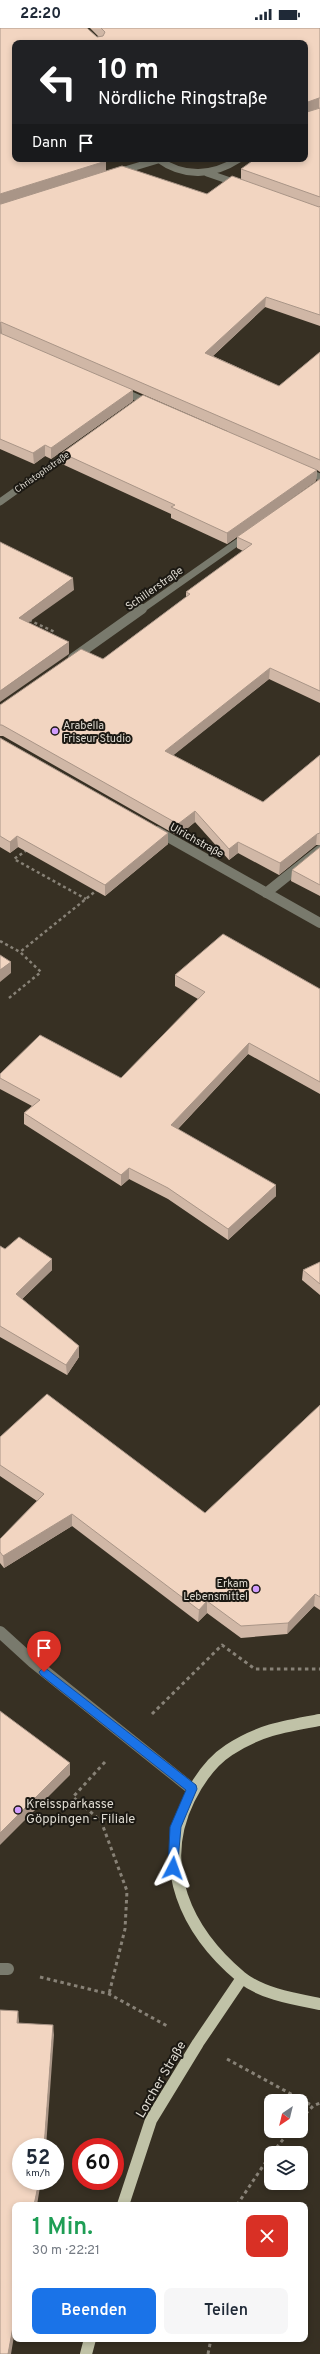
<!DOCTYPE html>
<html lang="de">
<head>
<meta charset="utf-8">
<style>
	body { margin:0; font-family:Overpass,sans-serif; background:#f6f6f7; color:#1f2937; height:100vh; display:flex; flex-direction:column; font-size:15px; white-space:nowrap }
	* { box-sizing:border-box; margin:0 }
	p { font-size:13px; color:#747a83 }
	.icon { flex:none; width:22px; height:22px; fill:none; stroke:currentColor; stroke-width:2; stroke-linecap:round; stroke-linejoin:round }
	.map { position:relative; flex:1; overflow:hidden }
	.side { position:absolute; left:12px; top:2174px; width:296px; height:140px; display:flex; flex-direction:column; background:#fff; border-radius:8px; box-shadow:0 2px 6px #0003 }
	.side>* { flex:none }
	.banner { position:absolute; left:12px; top:12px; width:296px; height:122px; border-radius:8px; box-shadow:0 2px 6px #0003; background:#202124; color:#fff; overflow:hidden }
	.needle { width:26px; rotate:215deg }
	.fabs { position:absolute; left:264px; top:2066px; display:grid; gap:8px }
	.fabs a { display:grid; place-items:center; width:44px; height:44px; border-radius:8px; background:#fff; box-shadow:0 2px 6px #0003; font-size:20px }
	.speed { position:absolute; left:12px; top:2110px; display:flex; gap:8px; font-size:20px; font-weight:700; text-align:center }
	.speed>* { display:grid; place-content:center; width:52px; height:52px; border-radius:50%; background:#fff; box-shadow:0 2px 6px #0003; line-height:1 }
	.speed small { font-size:10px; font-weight:400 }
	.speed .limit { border:6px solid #d22; background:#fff; color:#111 }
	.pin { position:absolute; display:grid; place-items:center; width:34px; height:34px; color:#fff; margin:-41px -17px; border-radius:50% 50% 50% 0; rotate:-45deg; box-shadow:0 0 4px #0007 }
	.pin .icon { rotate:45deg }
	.me { position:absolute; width:44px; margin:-22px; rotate:4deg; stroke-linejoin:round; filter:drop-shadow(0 0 3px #0008) }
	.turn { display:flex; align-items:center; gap:14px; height:84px; padding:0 20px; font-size:18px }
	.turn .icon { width:52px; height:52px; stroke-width:2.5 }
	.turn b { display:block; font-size:28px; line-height:34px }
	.then { display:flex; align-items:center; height:38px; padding:0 20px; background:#0003; gap:8px; font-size:15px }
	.round { display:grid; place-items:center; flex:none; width:42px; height:42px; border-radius:8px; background:#f6f6f7 }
	.headline { display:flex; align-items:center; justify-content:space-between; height:68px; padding:0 20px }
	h1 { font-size:24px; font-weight:600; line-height:30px; color:#1e9e55 }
	.primary-button { display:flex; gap:8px; margin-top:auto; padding:8px 20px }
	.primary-button a { flex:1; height:46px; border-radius:8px; background:#1a73e8; color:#fff; font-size:16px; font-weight:600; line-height:46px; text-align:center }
	.primary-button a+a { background:#f6f6f7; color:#1f2937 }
	.status { display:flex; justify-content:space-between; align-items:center; height:28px; padding:0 20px; background:#fff; direction:ltr }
	.status svg { height:11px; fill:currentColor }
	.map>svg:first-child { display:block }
</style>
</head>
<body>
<div class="status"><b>22:20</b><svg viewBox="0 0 49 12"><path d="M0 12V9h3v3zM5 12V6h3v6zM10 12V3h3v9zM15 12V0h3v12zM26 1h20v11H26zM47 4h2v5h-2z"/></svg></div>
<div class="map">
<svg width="320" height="2326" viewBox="0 0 320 2326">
	<rect width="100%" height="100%" fill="#373023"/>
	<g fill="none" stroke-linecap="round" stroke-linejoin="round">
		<path stroke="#888277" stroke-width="2.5" stroke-dasharray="3 3" stroke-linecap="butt" d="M29 592 55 604
			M27 822 14 831 86 871
			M0 913 20 924
			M9 970 41 944 20 924 97 862"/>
		<path stroke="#888277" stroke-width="3" stroke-dasharray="3.5 3.5" stroke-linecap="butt" d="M152 1686 222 1617 255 1641H320
			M105 1734 73 1769 101 1793 127 1863 125 1901 109 1966
			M40 1949 109 1966 169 1999
			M227 2031 313 2078
			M301 2091 313 2078 320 2075
			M272 2125 290 2103
			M237 2177 271 2126
			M208 2326 211 2311"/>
		<path stroke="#797a6d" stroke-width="7" d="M158 131C184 150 213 148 239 131
			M118 144 158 132
			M207 145 239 156
			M120 362 151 376
			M303 442 320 449
			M0 474 73 422
			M141 582 248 507"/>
		<path stroke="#797a6d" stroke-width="10" d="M73 630 142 581
			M157 803 320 895
			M266 865 320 822"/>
		<path stroke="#797a6d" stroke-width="12" d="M0 1604 33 1634 192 1761
			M0 1941H8"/>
		<path stroke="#c0c2a7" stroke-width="12" d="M320 1692C286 1698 259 1702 229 1722 212 1733 198 1753 189 1771 156 1838 186 1903 241 1949 262 1966 294 1971 320 1976
			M123 2177 151 2092 198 2015 242 1950
			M86 2326 90 2311"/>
	</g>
	<path fill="#d0b7a6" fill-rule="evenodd" d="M0 0 97 9H99L90 0H320V298L265 279 213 328 279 358 320 324V444L317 442 316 453 227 516 171 490V486L62 436V425L227 403 133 362V373L51 431 45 428 34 436 0 421ZM15 15H305V131L241 141V152L207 166 106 143V133L15 131Z
		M320 451V675L269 651 173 727 263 774 320 727V817H316L279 847 238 825 229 832 195 794 178 808 3 708H0V677L103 631 186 569V564L243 523 237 520V509Z
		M0 710 168 805V816L105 868 18 819 10 825 0 819Z
		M320 819V868L291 853 292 842Z
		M175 947 320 961V1066L248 1026 178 1101 276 1168 228 1212 168 1171 129 1151 121 1158 24 1096V1085L32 1078 0 1061V1046L121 1050 198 971 175 958Z
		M0 1218 5 1221 52 1242 22 1271 79 1318V1329L67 1347 0 1309Z
		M320 1234V1267L302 1252 303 1242Z
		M320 1377V1582L314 1578 287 1606 241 1610 207 1585 198 1594 72 1498 4 1540 0 1535V1511L37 1473 0 1448V1409L205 1485Z"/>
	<path fill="#a99587" d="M319 70V80L305 85V75Z
		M106 133V143L0 177V166Z
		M266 269 265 279 205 335V325Z
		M1 294 2 305 0 306V295Z
		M133 362V373L51 431V420Z
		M45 417V428L34 436 33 425Z
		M317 442 316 453 227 516V505Z
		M73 550 74 562 19 601V590Z
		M69 614V626L0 674V663Z
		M270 640 269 651 165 734V723Z
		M195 783V794L178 808V796Z
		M168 805V816L105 868V857Z
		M317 806 316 817 279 847 280 835Z
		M17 808 18 819 10 825V814Z
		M238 814V825L229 832V821Z
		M11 934V945L0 954V942Z
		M249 1015 248 1026 171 1108V1097Z
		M129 1140V1151L121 1158V1147Z
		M276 1157V1168L228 1212V1201Z
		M52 1231V1242L16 1277V1266Z
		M79 1318V1329L67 1347 66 1337Z
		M72 1486V1498L4 1540 3 1528Z
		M315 1566 314 1578 287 1606 288 1595Z
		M207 1573V1585L198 1594 199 1582Z
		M70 1735V1747L0 1817V1805Z
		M18 1983 19 1993 17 2005V1995Z
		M53 1997 54 2007 46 2119H44Z
		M39 2153H41L37 2177H34Z
		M15 2288V2302L11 2326H8Z"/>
	<path fill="#f2d5c1" stroke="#a99587" d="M0 0H87L97 9 103 8 105 4 101 0H320V70H319L305 75V15H15V131H100L106 133 0 166Z
		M320 80V169L241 141 255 131H305V84H307Z
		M122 138 207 166 232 148 319 179 320 178V287L266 269 205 325 279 358 320 324V432L1 294 0 295V176H1Z
		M0 305 133 362 51 420 45 417 33 425 0 411Z
		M143 367 317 442 227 505 171 479 175 477 62 425Z
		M320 451V663L270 640 165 723 263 774 320 727V805L317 806 280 835 238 814 229 821 195 783 178 796 2 697H0V677L81 621 103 631 190 566 186 564 252 516 237 509Z
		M0 514 73 550 19 590 69 614 0 663Z
		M0 710 168 805 105 857 17 808 10 814 0 808Z
		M320 819V857L292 842Z
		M223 906 320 961V1054L249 1015 171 1097 276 1157 228 1201 168 1160 129 1140 121 1147 24 1085 40 1072 0 1050V1046L40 1007 121 1050 205 964 175 947Z
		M0 927 11 934 0 942Z
		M19 1209 52 1231 16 1266 79 1318 66 1337 0 1298V1218L5 1221Z
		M320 1234V1256L303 1242Z
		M47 1366 205 1485 320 1377V1569L315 1566 288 1595 241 1598 207 1573 199 1582 72 1486 3 1528 0 1524V1511L44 1466 0 1437V1409Z
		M0 1683 70 1735 0 1805Z
		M0 1982 18 1983 17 1995 53 1997 44 2119H21V2153H39L34 2177H15V2288L8 2326H0Z"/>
	<path fill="#1a73e8" stroke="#114b97" d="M44 1639 196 1757 197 1761 181 1799 177 1844 173 1846 168 1840 170 1799 186 1762 41 1647 39 1644Z"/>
	<g fill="#d19dfe" stroke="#1c1913" stroke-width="1.5">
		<circle cx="55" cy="703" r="4"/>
		<circle cx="256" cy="1561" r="4"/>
		<circle cx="18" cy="1782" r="4"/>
	</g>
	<g text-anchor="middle" stroke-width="4" stroke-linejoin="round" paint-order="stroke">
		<g font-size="9" fill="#dedad1" stroke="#1c1913">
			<text transform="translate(42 444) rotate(-35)" y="3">Christophstraße</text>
		</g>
		<g font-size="11" fill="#dedad1" stroke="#1c1913">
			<text transform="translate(154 560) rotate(-35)" y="4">Schillerstraße</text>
			<text transform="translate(197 812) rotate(29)" y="4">Ulrichstraße</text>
		</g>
		<g font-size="11" fill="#dedad1" stroke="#1c1913" text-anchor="start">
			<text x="63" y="701">Arabella<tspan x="63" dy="13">Friseur Studio</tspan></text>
			<text x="248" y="1559" text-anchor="end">Erkam<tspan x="248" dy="13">Lebensmittel</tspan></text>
		</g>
		<g font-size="13" fill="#dedad1" stroke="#1c1913" text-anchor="start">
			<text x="26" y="1780">Kreissparkasse<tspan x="26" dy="15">Göppingen - Filiale</tspan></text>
		</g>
		<g font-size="13" fill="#dedad1" stroke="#1c1913">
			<text transform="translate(160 2051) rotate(-60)" y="5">Lorcher Straße</text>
		</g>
	</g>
</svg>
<div class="fabs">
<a><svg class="needle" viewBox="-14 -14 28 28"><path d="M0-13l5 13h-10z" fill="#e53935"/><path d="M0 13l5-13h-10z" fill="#747a83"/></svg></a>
<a><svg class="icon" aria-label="layers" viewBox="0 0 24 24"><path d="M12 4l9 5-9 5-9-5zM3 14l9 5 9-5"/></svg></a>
</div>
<div class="speed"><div>52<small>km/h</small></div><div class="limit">60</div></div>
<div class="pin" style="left:44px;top:1644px;background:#d93025"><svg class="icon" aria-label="arrive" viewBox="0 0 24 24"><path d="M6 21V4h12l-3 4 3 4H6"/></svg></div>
<svg class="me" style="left:173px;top:1840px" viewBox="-20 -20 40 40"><path d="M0-17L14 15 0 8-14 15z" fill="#1a73e8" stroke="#fff" stroke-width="4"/></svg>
<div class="banner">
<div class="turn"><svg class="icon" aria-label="left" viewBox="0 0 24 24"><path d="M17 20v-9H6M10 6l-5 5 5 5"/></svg><div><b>10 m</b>Nördliche Ringstraße</div></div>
<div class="then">Dann<svg class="icon" aria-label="arrive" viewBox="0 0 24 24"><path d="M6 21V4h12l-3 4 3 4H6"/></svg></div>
</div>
<section class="side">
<div class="headline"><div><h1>1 Min.</h1><p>30 m · 22:21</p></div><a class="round" style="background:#d93025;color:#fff"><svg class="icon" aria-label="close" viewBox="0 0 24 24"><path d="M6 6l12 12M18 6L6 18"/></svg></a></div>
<div class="primary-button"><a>Beenden</a><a>Teilen</a></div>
</section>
</div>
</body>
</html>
